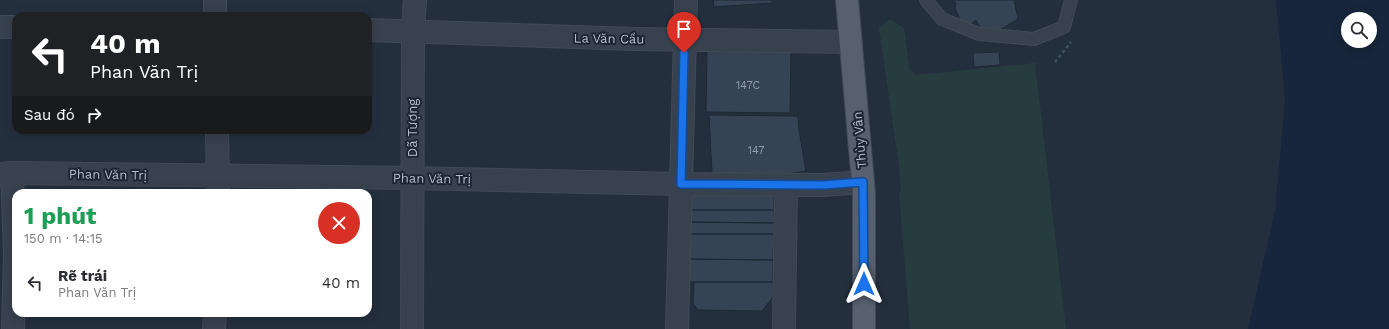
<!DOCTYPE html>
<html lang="vi">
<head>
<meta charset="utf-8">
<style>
	body { margin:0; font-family:"Work Sans",sans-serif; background:#f2f2f3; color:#2b2b33; height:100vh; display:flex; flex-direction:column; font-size:15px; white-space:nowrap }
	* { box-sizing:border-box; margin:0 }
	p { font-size:13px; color:#7c7c81 }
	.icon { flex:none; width:22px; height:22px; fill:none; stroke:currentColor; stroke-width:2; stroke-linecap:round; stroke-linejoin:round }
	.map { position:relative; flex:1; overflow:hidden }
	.sheet { position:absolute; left:12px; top:189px; width:360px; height:128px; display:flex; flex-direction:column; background:#fff; border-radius:12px; box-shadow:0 2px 10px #0003 }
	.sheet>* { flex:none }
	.top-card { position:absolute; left:12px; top:12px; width:360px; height:122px; border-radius:12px; box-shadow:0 2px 10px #0003; background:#202124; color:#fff; overflow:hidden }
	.buttons { position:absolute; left:1341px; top:12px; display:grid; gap:8px }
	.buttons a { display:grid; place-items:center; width:36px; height:36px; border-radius:50%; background:#fff; box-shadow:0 2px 10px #0003; font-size:20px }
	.pin { position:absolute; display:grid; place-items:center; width:34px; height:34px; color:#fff; margin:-41px -17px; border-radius:50% 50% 50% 0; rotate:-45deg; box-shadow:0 0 4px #0007 }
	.pin .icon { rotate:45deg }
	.me { position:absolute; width:44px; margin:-22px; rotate:0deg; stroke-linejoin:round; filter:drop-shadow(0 0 3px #0008) }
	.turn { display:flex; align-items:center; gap:14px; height:84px; padding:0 12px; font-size:18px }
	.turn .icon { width:52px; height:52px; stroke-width:2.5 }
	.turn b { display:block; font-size:28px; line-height:34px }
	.then { display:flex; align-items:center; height:38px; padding:0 12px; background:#0003; gap:8px; font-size:15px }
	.round { display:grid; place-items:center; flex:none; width:42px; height:42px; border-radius:21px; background:#f2f2f3 }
	.overview { display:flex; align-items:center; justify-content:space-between; height:68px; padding:0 12px }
	h1 { font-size:24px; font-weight:700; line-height:30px; color:#1e9e55 }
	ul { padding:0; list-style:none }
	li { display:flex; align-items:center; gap:12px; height:52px; padding:0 12px }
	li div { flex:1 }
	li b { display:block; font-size:15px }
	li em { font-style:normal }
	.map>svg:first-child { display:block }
</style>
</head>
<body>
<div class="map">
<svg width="1389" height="329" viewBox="0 0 1389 329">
	<rect width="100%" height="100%" fill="#242f3e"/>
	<path fill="#263c3f" d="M890 19 904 28 910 70 916 75 1035 63 1066 329H910L899 193 901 191 899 167 879 28Z"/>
	<path fill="#17263c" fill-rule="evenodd" d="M1276 0H1389V329H1248L1275 211 1285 100ZM1348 19H1370V41H1348Z"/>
	<path fill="#364354" stroke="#1f2835" d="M713 0H772V3L714 7Z
		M953 0H1014L1018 19 986 38 976 20 971 24 960 20 955 8 956 3Z
		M707 50 791 51 790 113 706 112Z
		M999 52 1000 65 974 67 973 53Z
		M709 115 798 116 799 130 806 171 759 178 712 173Z
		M690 181 774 193V210H688Z
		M688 210H774V223L688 222Z
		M688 222 774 223V234H688Z
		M688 234H774L773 260 688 259Z
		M688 259 773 260V282H688Z
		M694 282H773V297L762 311 698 310 693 303Z"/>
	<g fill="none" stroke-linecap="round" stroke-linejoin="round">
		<g stroke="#414a57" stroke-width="14">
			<path id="service" d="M926 0 942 19 979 34 1034 39 1064 27 1071 0"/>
		</g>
		<g stroke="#414a57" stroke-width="24">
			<path id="minor" d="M215 16V0
				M0 27H16
				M368 30 634 39 851 42
				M217 130 218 193
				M12 173 15 253 13 329
				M0 174 12 173 412 178 681 184 823 185 863 182
				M214 329 215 313
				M412 329 413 32 415 0
				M677 329 686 0
				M784 329 786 185"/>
		</g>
		<g stroke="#414a57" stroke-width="24">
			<path id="primary" d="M847 0 864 194V329"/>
		</g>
		<path stroke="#3f5557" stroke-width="2.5" stroke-dasharray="3 3" stroke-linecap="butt" d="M1055 62 1071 42"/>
		<use href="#service" stroke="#38414e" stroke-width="12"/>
		<use href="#minor" stroke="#38414e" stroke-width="22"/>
		<use href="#primary" stroke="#56606e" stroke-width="22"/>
	</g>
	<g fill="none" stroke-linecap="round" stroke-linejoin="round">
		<g stroke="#114b97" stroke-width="10">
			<path id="route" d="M684 53 681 184 823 185 863 182 864 284"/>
		</g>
		<use href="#route" stroke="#1a73e8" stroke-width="7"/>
	</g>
	<g text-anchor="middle" stroke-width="4" stroke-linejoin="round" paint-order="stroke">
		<g font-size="11" fill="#929caa">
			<text x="748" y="89">147C</text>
			<text x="756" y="154">147</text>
		</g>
		<g font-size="13" fill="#b4bcc9" stroke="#1d2633">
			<text transform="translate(609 38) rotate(1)" y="5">La Văn Cầu</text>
			<text transform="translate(412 128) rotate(-90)" y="5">Dã Tượng</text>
			<text transform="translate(859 140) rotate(-95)" y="5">Thùy Vân</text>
			<text transform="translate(108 174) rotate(1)" y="5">Phan Văn Trị</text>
			<text transform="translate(432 178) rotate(1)" y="5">Phan Văn Trị</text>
		</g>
	</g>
</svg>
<div class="buttons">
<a><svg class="icon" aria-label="search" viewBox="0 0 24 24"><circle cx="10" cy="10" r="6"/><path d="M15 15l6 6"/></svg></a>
</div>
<div class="pin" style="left:684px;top:53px;background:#d93025"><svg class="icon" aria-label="arrive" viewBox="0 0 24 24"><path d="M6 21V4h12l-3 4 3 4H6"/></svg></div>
<svg class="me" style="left:864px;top:284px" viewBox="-20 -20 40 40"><path d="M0-17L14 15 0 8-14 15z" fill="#1a73e8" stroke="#fff" stroke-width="4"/></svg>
<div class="top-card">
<div class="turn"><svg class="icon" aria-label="left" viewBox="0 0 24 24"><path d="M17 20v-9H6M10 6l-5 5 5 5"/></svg><div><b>40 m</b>Phan Văn Trị</div></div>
<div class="then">Sau đó<svg class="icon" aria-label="right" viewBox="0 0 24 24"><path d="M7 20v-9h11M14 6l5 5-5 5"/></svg></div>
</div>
<section class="sheet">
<div class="overview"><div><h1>1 phút</h1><p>150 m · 14:15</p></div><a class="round" style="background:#d93025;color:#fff"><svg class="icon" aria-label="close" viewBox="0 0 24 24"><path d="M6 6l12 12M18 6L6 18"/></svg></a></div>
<ul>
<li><svg class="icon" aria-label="left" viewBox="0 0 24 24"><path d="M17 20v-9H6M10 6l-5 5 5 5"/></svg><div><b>Rẽ trái</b><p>Phan Văn Trị</p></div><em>40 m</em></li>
</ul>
</section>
</div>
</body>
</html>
